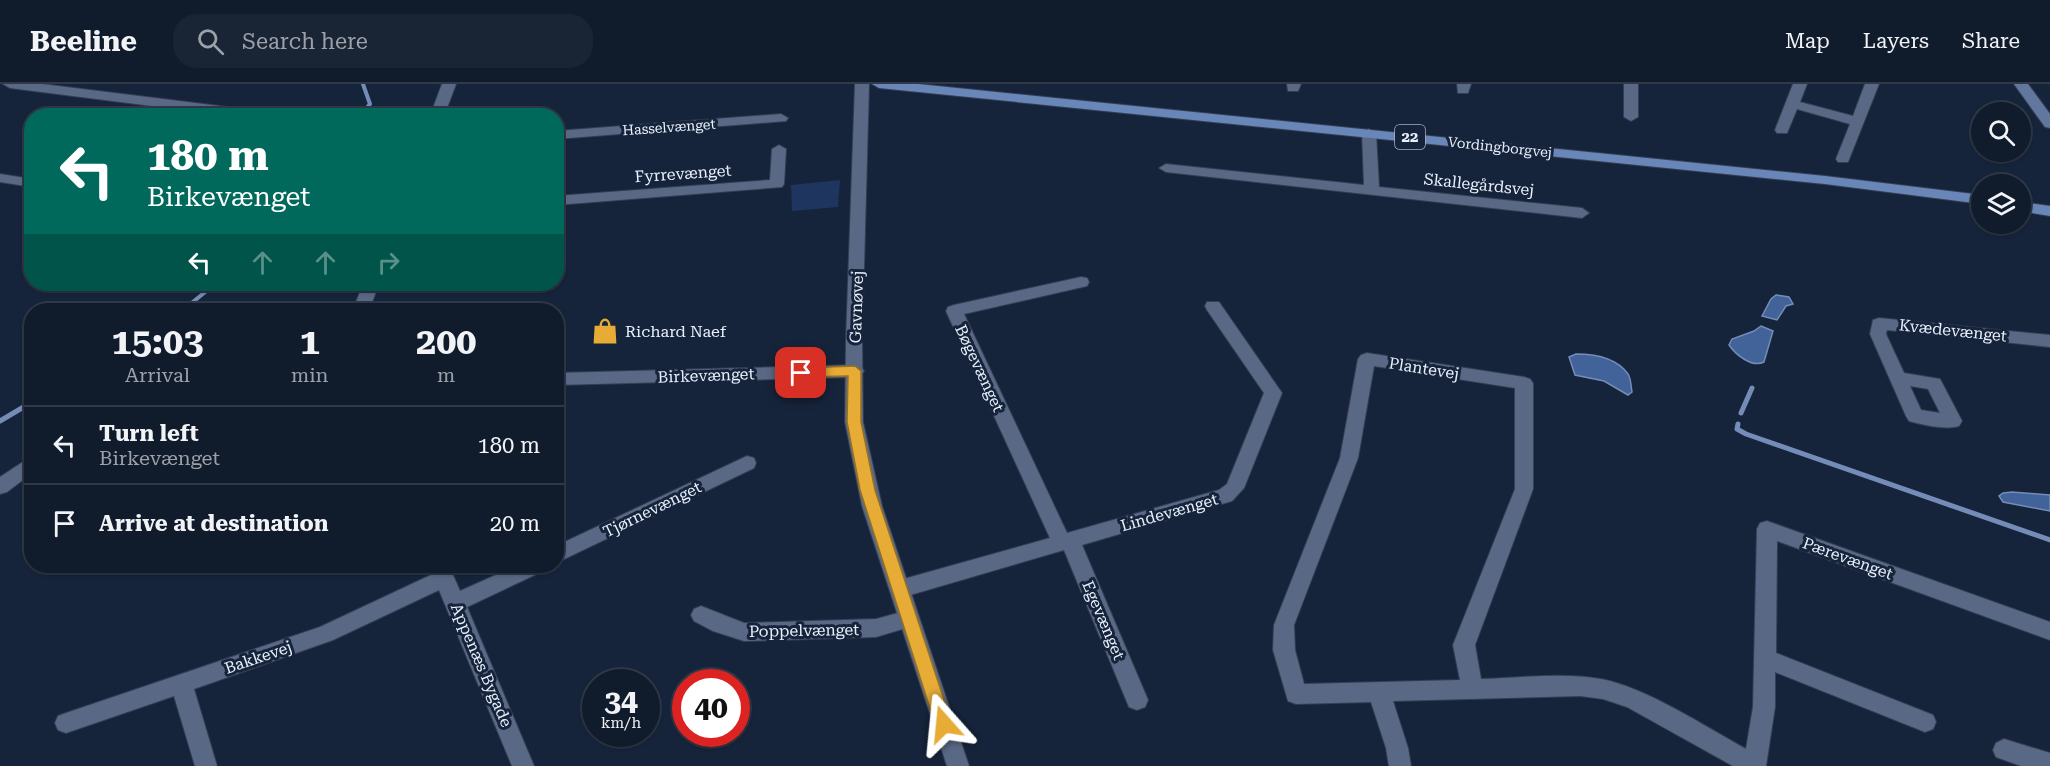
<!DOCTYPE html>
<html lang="en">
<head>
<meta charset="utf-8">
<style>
	body { margin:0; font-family:"Roboto Serif",serif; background:#192434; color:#f1f3f6; height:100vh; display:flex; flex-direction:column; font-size:22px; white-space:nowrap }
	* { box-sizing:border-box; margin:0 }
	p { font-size:20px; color:#9ca1a9 }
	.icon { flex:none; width:33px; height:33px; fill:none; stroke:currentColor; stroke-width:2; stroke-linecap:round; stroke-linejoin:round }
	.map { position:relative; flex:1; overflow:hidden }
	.sheet { position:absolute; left:24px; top:219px; width:540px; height:270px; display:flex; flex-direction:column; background:#101b2c; border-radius:24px; box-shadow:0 2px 4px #0004,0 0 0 2px #303948 }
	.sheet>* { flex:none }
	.guide { position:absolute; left:24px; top:24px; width:540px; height:183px; border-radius:24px; box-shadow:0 2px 4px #0004,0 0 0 2px #303948; background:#00695c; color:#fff; overflow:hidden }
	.tools { position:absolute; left:1971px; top:18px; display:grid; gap:12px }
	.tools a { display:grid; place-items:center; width:60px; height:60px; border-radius:50%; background:#101b2c; box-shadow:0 2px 4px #0004,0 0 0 2px #303948; font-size:30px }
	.speed { position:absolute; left:582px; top:585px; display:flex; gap:12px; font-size:30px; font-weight:700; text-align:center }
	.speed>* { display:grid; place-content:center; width:78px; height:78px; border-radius:50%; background:#101b2c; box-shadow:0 2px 4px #0004,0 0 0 2px #303948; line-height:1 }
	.speed small { font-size:15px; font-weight:400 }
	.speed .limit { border:9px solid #d22; background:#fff; color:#111 }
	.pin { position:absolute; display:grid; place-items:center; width:51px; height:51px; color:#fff; margin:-26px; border-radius:12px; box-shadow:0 3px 9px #0006 }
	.me { position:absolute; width:66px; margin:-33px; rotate:342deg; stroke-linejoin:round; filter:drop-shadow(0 0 4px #0008) }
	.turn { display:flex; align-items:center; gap:21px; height:126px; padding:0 24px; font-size:27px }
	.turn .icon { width:78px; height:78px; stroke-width:2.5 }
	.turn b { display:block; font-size:42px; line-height:51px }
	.lanes { display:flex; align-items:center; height:57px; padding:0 24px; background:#0003; justify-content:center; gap:30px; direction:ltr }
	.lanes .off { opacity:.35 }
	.eta { display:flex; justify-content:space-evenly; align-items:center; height:102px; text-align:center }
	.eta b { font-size:36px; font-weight:700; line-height:42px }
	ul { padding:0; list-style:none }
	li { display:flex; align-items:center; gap:18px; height:78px; padding:0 24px; border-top:2px solid #303948 }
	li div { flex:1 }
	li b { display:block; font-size:22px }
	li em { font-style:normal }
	header { display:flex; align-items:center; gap:36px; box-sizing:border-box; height:84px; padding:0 30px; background:#101b2c; border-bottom:2px solid #303948 }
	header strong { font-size:28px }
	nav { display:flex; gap:33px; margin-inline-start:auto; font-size:21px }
	.search { width:420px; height:54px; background:#192434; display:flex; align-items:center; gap:15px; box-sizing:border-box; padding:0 21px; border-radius:24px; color:#9ca1a9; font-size:22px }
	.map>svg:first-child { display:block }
</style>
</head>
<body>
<header>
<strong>Beeline</strong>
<div class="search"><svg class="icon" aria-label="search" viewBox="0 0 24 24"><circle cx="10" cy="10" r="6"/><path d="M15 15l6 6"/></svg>Search here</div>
<nav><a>Map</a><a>Layers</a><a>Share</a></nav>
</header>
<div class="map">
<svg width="2050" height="682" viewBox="0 0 2050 682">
	<rect width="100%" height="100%" fill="#16243b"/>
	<path fill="#1e355f" d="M840 96 838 123 792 127 791 101Z"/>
	<path fill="#42629a" stroke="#748cb7" stroke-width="1.5" d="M1776 211 1789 213 1793 220 1786 222 1777 236 1762 232 1771 215Z
		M1761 242 1773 247 1764 278C1752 284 1736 271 1729 261L1732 255 1754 247Z
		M1576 270C1594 270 1616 273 1628 290 1631 294 1631 303 1632 308L1628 311 1604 297 1575 291 1569 273Z
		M2012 408 2050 411V427L2003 418 1999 412 2003 409Z"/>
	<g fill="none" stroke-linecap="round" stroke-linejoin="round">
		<path stroke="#748cb7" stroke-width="4" d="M360 32 370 20 363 0
			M183 226 215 200"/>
		<path stroke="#748cb7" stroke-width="5" d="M1741 329 1752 304
			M0 337 32 318
			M1738 340 1737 345 1746 350 2050 456"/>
		<g stroke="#353e52" stroke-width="2">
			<path id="minor" d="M3 0H42L268 28 274 32H231L10 4Z
				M442 0H456L444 32H430Z
				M1287 0H1301L1298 7H1288Z
				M1457 0H1471L1468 9H1458Z
				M1624 0H1638V33L1631 37 1624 33Z
				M1793 0H1807L1800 18 1853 32 1865 0H1879L1848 78H1838L1836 75 1850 40 1797 25 1787 49H1777L1775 46Z
				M781 30 788 34 786 37 556 55V47Z
				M1369 45 1376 49 1379 103 1582 124 1589 129 1582 134 1166 88 1159 84 1166 80 1364 101 1362 49Z
				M779 61 786 65 784 100 782 103 556 121V112L770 96 772 65Z
				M0 90 32 95V103L0 98Z
				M1081 193 1087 194 1089 198 1087 202 964 230 1067 449 1219 406 1227 400 1264 309 1207 226 1205 222 1207 218H1219L1282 309 1244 404 1232 417 1082 461 1148 616 1145 623 1137 626 1129 623 1064 466 900 514 893 511 890 505 893 499 900 496 1050 454 946 227 948 223 954 221Z
				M363 200H379L369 226H353Z
				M1879 234 2050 251V263L1887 246 1886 250 1904 289 1940 295 1962 337 1959 342C1945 346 1923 341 1909 337L1906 332 1870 250 1873 236ZM1910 302 1928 305 1940 329 1921 326Z
				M1367 269 1524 293 1530 295 1533 299V405L1475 561 1481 595C1520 594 1563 588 1601 595 1645 603 1706 643 1746 665L1753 623 1757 445 1760 439 1767 437 2050 538V556L1777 457 1776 569 1933 631 1936 638 1933 645 1925 648 1775 588V623L1766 682H1733L1627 623 1603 615 1580 612 1393 617 1408 664 1411 682H1389L1386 664 1371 618 1296 620 1288 617 1273 566 1274 541 1340 374 1358 275 1361 271ZM1374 282 1515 304V405L1453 561 1460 596 1304 600 1295 566 1294 541 1358 374Z
				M855 281 861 283 864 287 861 291 855 293 556 301V289Z
				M32 372V389L7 408 0 410V393Z
				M747 372 754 374 756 379 754 384 556 479V462Z
				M429 482H449L460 507 516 482H544L541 488 467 523 534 682H512L439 506 333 556 194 605 217 682H195L174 612 66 649 58 646 55 639 58 632 66 629 320 543 433 490Z
				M701 522 744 539 876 535 909 526 916 529 919 535 916 541 876 553 744 557 713 547 694 537 691 531 694 525Z
				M2004 655 2050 669V682H2021L1996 673 1993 666 1996 659Z"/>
		</g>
		<g stroke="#353e52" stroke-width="2">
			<path id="tertiary" d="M855 0H869L862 256 863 338 882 422 969 682H947L862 422 845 338 846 256Z"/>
		</g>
		<g stroke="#353e52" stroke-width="2">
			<path id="secondary" d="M2014 0H2028L2050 30V44L2045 43Z"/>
		</g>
		<g stroke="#353e52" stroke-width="2">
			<path id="primary" d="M872 0H918L1825 92 1982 111V120L1825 100 879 4Z
				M2020 118 2050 122V132L2020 127Z"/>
		</g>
		<use href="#minor" fill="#596985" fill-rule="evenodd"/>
		<use href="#tertiary" fill="#596985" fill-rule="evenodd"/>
		<use href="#secondary" fill="#61779e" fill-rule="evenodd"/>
		<use href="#primary" fill="#6986b8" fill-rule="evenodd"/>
	</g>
	<path fill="#e6ac36" stroke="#967023" stroke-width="1.5" d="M855 282 861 287V338L875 406 952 640 950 646 944 648 938 646 935 640 860 406 847 338 848 292 801 293 794 289 801 284Z"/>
	<defs>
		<g id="shop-bare" transform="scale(2.07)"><path d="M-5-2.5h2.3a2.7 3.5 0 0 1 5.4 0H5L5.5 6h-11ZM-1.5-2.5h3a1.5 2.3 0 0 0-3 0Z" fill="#e6ac36" stroke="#16243b" stroke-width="2.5" paint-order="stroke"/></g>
	</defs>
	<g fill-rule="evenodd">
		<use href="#shop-bare" x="605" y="247"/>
	</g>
	<g text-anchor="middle" stroke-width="6" stroke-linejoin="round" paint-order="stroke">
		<g font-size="14" fill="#e7effc" stroke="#16243b">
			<text transform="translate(669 43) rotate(-4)" y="5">Hasselvænget</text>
			<text transform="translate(1500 63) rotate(6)" y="5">Vordingborgvej</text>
		</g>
		<rect fill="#16243b" stroke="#a8b2c2" stroke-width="1.5" x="1395" y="41" width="30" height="24" rx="4.5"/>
		<g font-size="15" font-weight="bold" fill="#e7effc">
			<text x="1410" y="58">22</text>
		</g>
		<g font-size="16" fill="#e7effc" stroke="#16243b">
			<text transform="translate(683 89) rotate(-4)" y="6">Fyrrevænget</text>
			<text transform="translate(1479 100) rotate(6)" y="6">Skallegårdsvej</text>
			<text transform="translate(856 223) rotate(-88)" y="6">Gavnøvej</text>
			<text transform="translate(1953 246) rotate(6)" y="6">Kvædevænget</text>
			<text transform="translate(980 284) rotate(65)" y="6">Bøgevænget</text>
			<text transform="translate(1424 284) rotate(9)" y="6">Plantevej</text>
			<text transform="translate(706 291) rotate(-2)" y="6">Birkevænget</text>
			<text transform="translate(652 425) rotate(-26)" y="6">Tjørnevænget</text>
			<text transform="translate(1169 428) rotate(-16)" y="6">Lindevænget</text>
			<text transform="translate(1848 474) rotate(20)" y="6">Pærevænget</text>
			<text transform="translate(1104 536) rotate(67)" y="6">Egevænget</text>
			<text transform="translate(804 546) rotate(-1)" y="6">Poppelvænget</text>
			<text transform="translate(258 573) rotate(-19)" y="6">Bakkevej</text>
			<text transform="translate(482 581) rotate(67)" y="6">Appenæs Bygade</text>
		</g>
		<g font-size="16" fill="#e7effc" stroke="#16243b" text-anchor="start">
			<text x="625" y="253">Richard Naef</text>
		</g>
	</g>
</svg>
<div class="tools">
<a><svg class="icon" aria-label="search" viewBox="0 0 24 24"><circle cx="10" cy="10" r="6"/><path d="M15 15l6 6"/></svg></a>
<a><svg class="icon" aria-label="layers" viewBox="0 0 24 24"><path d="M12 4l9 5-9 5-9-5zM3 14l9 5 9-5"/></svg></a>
</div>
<div class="speed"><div>34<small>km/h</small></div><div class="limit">40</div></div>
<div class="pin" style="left:801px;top:289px;background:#d93025"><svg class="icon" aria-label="arrive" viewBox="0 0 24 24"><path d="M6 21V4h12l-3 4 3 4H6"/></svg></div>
<svg class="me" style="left:944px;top:640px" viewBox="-20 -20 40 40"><path d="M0-17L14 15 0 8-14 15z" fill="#e6ac36" stroke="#fff" stroke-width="4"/></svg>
<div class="guide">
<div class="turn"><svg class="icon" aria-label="left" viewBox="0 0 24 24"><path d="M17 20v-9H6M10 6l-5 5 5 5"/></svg><div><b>180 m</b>Birkevænget</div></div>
<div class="lanes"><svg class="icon" aria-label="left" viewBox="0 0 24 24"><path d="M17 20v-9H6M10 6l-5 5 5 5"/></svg><svg class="icon off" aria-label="ahead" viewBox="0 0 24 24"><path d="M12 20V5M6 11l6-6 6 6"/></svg><svg class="icon off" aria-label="ahead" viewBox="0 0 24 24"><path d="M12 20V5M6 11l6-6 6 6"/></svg><svg class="icon off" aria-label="right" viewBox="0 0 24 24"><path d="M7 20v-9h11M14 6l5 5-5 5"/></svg></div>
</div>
<section class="sheet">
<div class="eta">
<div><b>15:03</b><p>Arrival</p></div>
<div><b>1</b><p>min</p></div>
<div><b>200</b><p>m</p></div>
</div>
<ul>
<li><svg class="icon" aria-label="left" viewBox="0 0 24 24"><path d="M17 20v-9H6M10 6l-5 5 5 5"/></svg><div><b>Turn left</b><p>Birkevænget</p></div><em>180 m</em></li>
<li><svg class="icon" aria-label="arrive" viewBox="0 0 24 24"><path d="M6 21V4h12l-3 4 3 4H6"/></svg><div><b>Arrive at destination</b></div><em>20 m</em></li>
</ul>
</section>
</div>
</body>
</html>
